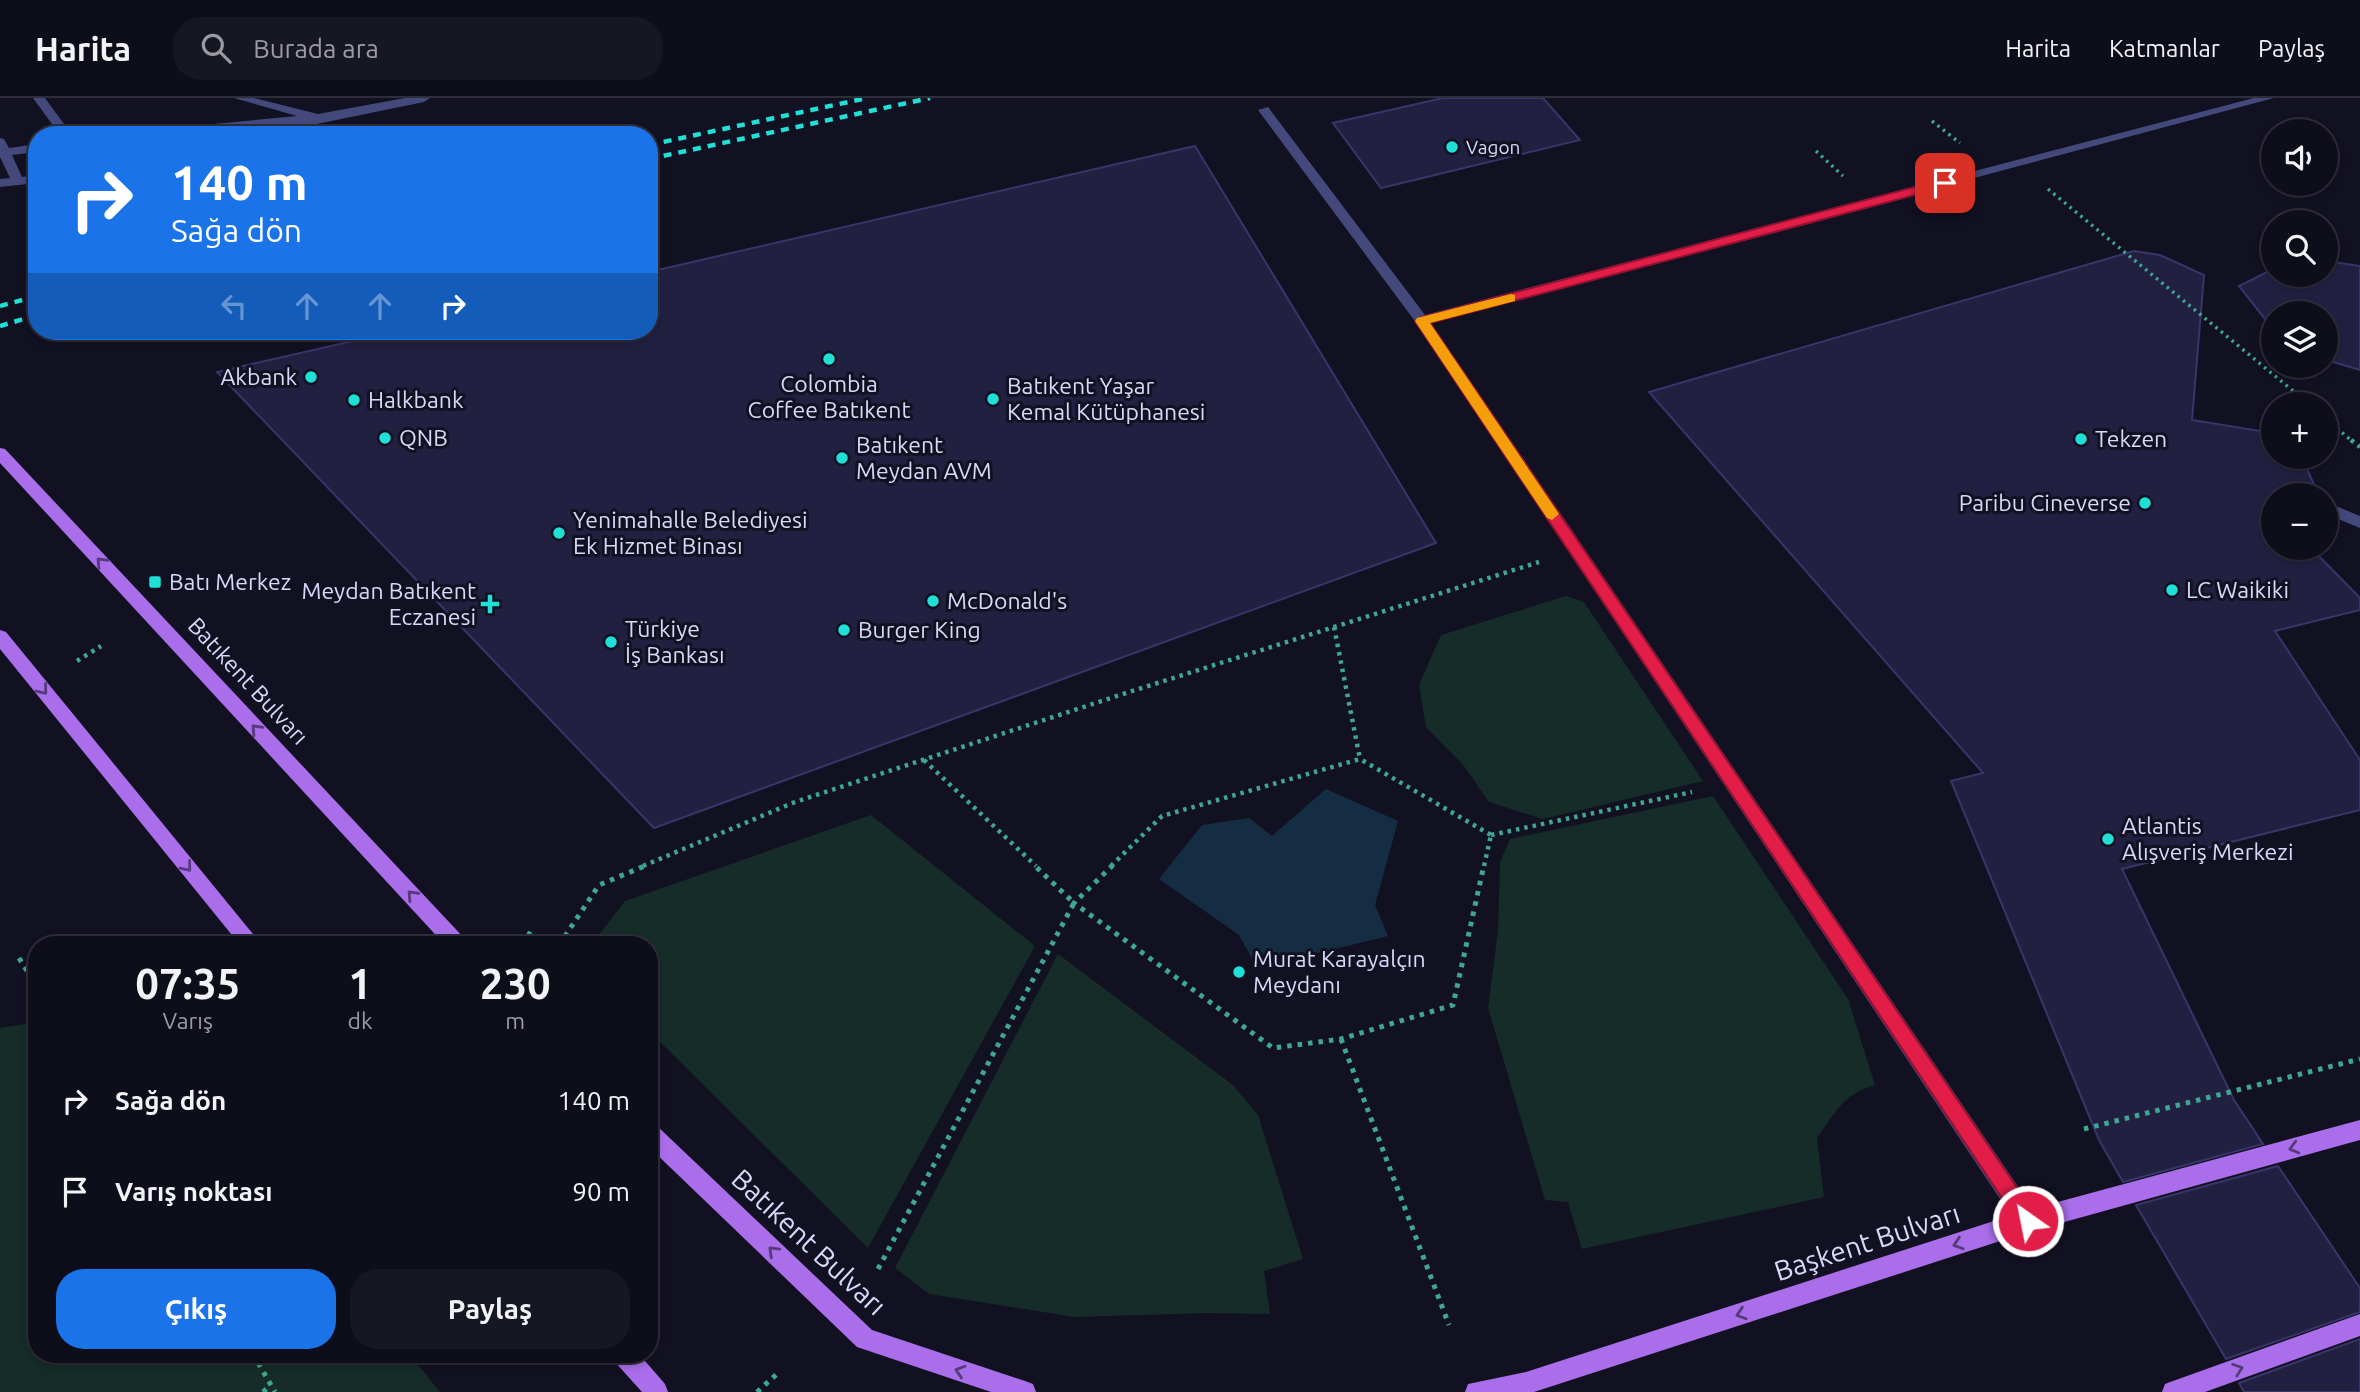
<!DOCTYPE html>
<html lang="tr">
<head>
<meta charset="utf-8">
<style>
	body { margin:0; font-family:Ubuntu,sans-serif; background:#171623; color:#f1f3f6; height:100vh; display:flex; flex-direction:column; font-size:26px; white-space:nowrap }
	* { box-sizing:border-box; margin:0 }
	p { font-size:23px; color:#9b9ca2 }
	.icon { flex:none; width:38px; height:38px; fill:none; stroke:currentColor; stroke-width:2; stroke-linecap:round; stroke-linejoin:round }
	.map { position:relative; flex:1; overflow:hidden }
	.panel { position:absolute; left:28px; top:838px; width:630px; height:427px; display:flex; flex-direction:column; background:#0e0d1a; border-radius:28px; box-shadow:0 4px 10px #0003,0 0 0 2px #2e2d39 }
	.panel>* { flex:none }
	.top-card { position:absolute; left:28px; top:28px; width:630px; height:214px; border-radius:28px; box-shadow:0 4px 10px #0003,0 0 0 2px #2e2d39; background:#1a73e8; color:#fff; overflow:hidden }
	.buttons { position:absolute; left:2261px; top:21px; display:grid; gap:14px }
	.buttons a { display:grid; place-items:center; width:77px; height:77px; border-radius:50%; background:#0e0d1a; box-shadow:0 4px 10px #0003,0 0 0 2px #2e2d39; font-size:35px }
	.pin { position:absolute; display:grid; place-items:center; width:60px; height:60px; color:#fff; margin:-30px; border-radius:14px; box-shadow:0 4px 10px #0006 }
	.me { position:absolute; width:77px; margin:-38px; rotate:327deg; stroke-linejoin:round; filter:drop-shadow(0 0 5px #0008) }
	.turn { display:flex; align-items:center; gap:24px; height:147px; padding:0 28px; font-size:32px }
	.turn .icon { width:91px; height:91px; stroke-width:2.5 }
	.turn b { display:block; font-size:49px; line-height:60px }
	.lanes { display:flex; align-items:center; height:66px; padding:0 28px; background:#0003; justify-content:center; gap:35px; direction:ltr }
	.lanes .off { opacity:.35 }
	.eta { display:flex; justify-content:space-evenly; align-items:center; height:119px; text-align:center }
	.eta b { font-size:42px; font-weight:600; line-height:49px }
	.button { display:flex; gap:14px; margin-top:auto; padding:14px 28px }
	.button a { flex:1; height:80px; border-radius:28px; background:#1a73e8; color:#fff; font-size:28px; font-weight:600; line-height:80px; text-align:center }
	.button a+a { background:#171623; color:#f1f3f6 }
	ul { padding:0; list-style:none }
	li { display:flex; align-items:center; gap:21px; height:91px; padding:0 28px }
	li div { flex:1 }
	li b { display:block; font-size:26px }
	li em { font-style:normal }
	header { display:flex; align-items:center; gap:42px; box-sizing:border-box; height:98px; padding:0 35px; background:#0e0d1a; border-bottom:2px solid #2e2d39 }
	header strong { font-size:33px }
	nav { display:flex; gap:38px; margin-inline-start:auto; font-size:24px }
	.search { width:490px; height:63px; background:#171623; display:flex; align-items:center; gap:18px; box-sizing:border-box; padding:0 24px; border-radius:28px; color:#9b9ca2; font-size:26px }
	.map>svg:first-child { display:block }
</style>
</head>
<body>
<header>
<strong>Harita</strong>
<div class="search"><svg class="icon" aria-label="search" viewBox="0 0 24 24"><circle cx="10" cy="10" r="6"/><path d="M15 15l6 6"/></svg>Burada ara</div>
<nav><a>Harita</a><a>Katmanlar</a><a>Paylaş</a></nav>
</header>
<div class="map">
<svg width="2360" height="1294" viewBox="0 0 2360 1294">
	<rect width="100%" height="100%" fill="#121122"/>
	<path fill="#152c28" d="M1566 498 1584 504 1703 683 1543 721 1489 704 1464 668 1426 629 1419 587 1441 537Z
		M1713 698 1848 901 1875 987C1844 995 1835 1015 1817 1040L1824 1099 1582 1151 1568 1104 1545 1102 1488 910 1498 833 1500 764 1510 741Z
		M871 717 1035 848 868 1150 649 933V847H591L625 803Z
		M1058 856 1233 987 1258 1017 1303 1161 1264 1173 1270 1216 1208 1215 1075 1219 929 1196 895 1170Z
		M37 924V1256L410 1257 440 1294H0V930Z"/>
	<path fill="#152d43" d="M1326 691 1398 723 1375 807 1388 838 1257 870 1239 837 1159 781 1202 727 1249 720 1272 738Z"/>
	<path fill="#222041" stroke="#38356a" stroke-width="2" d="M1443 0H1543L1580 42 1381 90 1333 25Z
		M1195 48 1436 445 654 730 217 274 397 233H649V174Z
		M2134 153 2160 157 2204 177 2192 322 2273 335V359H2302L2314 387 2313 397H2273V450H2311L2360 500V512L2275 533 2360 662V712L2122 771 2234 1002 2263 1046 2123 1084 2099 1042 1951 683 1983 675 1649 294Z
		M2326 163 2360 168V272L2326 262V215H2273V231L2239 188 2273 171V177H2326Z
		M2278 1068 2360 1190V1214L2226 1261 2136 1107Z
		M2360 1241V1294H2244L2239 1285Z"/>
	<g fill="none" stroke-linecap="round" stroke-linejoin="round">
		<path stroke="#3fa691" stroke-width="3.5" stroke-dasharray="2.5 4.5" stroke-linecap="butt" d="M1932 23 1960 45
			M1816 53 1843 78
			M2048 91 2309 306
			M2326 321 2353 344"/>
		<path stroke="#3fa691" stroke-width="4.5" stroke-dasharray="3.5 5" stroke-linecap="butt" d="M2351 342 2360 349
			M1334 529 1360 661
			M77 563 101 548
			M924 662 1036 768
			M1491 737 1692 694
			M643 768 795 704 1126 595 1539 464
			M1111 768 1162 718 1360 661 1491 737
			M1484 768 1491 737"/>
		<path stroke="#3fa691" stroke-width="5" stroke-dasharray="4.5 6" stroke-linecap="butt" d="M1113 767 1074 805 1273 950 1341 941 1453 907 1484 767
			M527 835 555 847
			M559 847 599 787 647 767
			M19 860 37 889
			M1341 941 1449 1227
			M2084 1031 2360 961
			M878 1171 1074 805 1034 767
			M253 1256 275 1294
			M263 1294 271 1287
			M757 1294 777 1276"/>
		<path fill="#43497b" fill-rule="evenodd" d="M33 0H45L72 37H60Z
			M234 0H254L318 16 405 0H430L424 4 263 37H241L267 29 181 37H133L139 33 297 18Z
			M2254 0H2274L1431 225 2036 1115 2039 1123 2036 1131 2028 1134 2020 1131 1417 226 1258 12 1268 9 1425 217Z
			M0 40 4 41 9 50 37 46V54L12 57 22 79 37 77V85L0 89V81L10 80 0 59Z
			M2326 404 2360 418V430L2326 416Z"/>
		<path fill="#aa6eeb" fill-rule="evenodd" d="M0 350 5 351 465 841 468 847H445L0 365Z
			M0 532 6 534 262 847H240L0 551Z
			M2360 1022V1042L2028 1134 1534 1294H1465L1468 1286 1526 1274 2028 1112Z
			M649 1024 656 1027 872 1232 1025 1283 1033 1286 1036 1294H991L857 1249 649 1049Z
			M2360 1216V1238L2205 1294H2162L2165 1286 2173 1283Z
			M612 1256H639L665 1286 668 1294H642L615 1264Z"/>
		<path stroke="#1fdfd6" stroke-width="4.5" stroke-dasharray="8 7" stroke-linecap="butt" d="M649 47 867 0
			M649 61 930 0
			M0 208 37 198
			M0 228 37 217"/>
	</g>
	<defs><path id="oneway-chevron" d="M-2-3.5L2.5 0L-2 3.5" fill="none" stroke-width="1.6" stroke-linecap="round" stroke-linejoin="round" transform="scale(1.75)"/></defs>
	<g stroke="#563b7c">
		<use href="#oneway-chevron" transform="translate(101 464) rotate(-133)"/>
		<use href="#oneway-chevron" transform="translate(43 592) rotate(51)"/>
		<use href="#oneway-chevron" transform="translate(256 631) rotate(-133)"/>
		<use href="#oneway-chevron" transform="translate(187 769) rotate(51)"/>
		<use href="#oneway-chevron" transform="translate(412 797) rotate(-133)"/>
		<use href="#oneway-chevron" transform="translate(2294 1050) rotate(165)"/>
		<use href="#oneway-chevron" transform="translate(1958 1146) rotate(162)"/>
		<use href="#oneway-chevron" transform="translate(773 1153) rotate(-136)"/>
		<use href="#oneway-chevron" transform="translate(1741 1216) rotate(162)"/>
		<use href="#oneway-chevron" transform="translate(2238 1271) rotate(-20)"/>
		<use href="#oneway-chevron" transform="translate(960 1273) rotate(-162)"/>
	</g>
	<path fill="#e11d48" stroke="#92132f" stroke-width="2" d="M1945 81 1951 85 1949 88 1430 225 2035 1116 2038 1123 2035 1130 2028 1133 2022 1130 1415 223 1422 219Z"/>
	<path fill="#f59e0b" d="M1511 196 1515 197V203L1430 225 1557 413 1559 416 1552 422 1547 420 1415 223 1417 220Z"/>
	<g fill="#1fdfd6" stroke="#121122" stroke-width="2.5">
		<circle cx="1452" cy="49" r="7"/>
		<circle cx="829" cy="261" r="7"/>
		<circle cx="311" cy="279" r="7"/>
		<circle cx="993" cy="301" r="7"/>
		<circle cx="354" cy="302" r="7"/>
		<circle cx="385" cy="340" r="7"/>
		<circle cx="2081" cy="341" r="7"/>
		<circle cx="842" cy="360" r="7"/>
		<circle cx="2145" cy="405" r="7"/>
		<circle cx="559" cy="435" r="7"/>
		<rect x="148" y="477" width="14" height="14" rx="3.5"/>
		<circle cx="2172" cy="492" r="7"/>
		<circle cx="933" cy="503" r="7"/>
		<path d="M486.5 495.5h7v7h7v7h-7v7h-7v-7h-7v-7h7z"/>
		<circle cx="844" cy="532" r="7"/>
		<circle cx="611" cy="544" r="7"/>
		<circle cx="2108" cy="741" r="7"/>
		<circle cx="1239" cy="874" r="7"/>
	</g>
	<g text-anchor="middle" stroke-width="6" stroke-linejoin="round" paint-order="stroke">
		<g font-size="19" fill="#d8d9fa" stroke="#121122" text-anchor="start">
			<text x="1466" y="56">Vagon</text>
		</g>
		<g font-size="23" fill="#d8d9fa" stroke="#121122" text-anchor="start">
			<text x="297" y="287" text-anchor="end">Akbank</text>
			<text x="829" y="294" text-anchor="middle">Colombia<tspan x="829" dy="26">Coffee Batıkent</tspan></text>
			<text x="1007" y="296">Batıkent Yaşar<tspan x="1007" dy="26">Kemal Kütüphanesi</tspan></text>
			<text x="368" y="310">Halkbank</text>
			<text x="399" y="348">QNB</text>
			<text x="2095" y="349">Tekzen</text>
			<text x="856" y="355">Batıkent<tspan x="856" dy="26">Meydan AVM</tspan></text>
			<text x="2131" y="413" text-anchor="end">Paribu Cineverse</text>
			<text x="573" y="430">Yenimahalle Belediyesi<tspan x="573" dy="26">Ek Hizmet Binası</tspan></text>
			<text x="169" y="492">Batı Merkez</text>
			<text x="2186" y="500">LC Waikiki</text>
			<text x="476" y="501" text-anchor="end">Meydan Batıkent<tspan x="476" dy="26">Eczanesi</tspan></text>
			<text x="947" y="511">McDonald's</text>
			<text x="625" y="539">Türkiye<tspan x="625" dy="26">İş Bankası</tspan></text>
			<text x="858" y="540">Burger King</text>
			<text x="2122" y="736">Atlantis<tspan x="2122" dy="26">Alışveriş Merkezi</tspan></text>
			<text x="1253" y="869">Murat Karayalçın<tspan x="1253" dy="26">Meydanı</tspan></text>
		</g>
		<g font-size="23" fill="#d8d9fa" stroke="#121122">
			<text transform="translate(248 583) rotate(47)" y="8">Batıkent Bulvarı</text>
		</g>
		<g font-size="28" fill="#d8d9fa" stroke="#121122">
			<text transform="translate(809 1144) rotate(43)" y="10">Batıkent Bulvarı</text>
			<text transform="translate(1867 1144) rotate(-18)" y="10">Başkent Bulvarı</text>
		</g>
	</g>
</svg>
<div class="buttons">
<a><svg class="icon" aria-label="sound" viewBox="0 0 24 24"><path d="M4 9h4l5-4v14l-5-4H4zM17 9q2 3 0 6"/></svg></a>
<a><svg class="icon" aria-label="search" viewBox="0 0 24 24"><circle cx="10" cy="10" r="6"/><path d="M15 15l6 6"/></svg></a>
<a><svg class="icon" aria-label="layers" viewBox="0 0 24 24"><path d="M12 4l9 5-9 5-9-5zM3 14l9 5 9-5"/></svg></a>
<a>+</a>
<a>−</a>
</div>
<div class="pin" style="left:1945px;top:85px;background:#d93025"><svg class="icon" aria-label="arrive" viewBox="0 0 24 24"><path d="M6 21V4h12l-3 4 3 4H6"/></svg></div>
<svg class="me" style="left:2028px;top:1123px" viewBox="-20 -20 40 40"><circle r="17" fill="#e11d48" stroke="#fff" stroke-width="3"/><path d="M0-11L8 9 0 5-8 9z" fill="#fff"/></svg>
<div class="top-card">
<div class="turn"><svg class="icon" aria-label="right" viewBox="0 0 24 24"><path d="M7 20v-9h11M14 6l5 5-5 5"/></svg><div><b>140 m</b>Sağa dön</div></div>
<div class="lanes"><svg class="icon off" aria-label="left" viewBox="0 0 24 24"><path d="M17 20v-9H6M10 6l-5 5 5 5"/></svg><svg class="icon off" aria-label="ahead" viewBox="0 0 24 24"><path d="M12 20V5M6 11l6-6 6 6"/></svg><svg class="icon off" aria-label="ahead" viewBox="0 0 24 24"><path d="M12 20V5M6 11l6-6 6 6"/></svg><svg class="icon" aria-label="right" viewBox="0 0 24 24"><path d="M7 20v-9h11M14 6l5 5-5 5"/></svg></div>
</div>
<section class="panel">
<div class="eta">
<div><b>07:35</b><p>Varış</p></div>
<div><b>1</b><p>dk</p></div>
<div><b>230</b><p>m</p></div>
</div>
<ul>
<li><svg class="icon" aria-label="right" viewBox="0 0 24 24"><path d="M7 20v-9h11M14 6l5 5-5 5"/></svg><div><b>Sağa dön</b></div><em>140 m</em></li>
<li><svg class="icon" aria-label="arrive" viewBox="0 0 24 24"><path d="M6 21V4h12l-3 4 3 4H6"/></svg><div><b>Varış noktası</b></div><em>90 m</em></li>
</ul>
<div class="button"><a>Çıkış</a><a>Paylaş</a></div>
</section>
</div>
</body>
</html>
